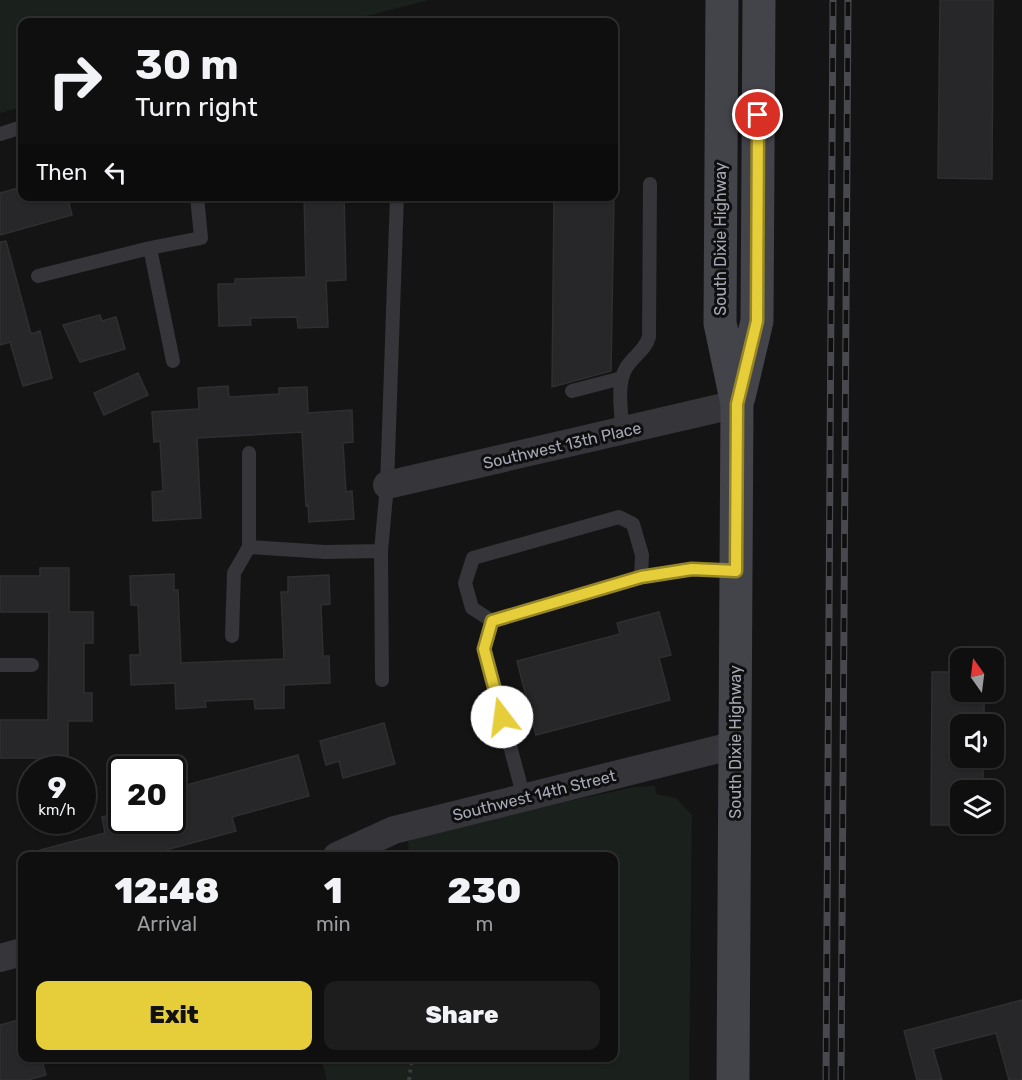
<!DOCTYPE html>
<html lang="en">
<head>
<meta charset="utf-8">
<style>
	body { margin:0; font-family:Rubik,sans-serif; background:#1d1d1e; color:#f1f3f6; height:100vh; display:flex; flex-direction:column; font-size:22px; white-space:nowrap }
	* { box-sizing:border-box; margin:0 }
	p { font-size:20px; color:#9b9c9f }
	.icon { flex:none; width:33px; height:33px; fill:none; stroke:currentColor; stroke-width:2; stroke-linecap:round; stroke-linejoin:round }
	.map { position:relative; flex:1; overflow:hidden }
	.side { position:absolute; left:18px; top:852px; width:600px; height:210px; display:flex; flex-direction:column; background:#0f0f10; border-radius:12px; box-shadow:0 2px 4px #0004,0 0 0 2px #2f2f30 }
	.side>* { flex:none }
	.guide { position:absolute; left:18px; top:18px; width:600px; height:183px; border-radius:12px; box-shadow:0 2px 4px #0004,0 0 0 2px #2f2f30; background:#0f0f10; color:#f1f3f6; overflow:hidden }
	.needle { width:39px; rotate:346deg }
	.tools { position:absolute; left:950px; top:648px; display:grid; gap:12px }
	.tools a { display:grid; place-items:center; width:54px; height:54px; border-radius:12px; background:#0f0f10; box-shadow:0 2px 4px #0004,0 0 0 2px #2f2f30; font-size:30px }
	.speed { position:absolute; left:18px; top:756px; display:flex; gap:12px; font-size:30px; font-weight:700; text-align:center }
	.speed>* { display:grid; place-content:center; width:78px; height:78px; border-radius:50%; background:#0f0f10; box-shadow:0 2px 4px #0004,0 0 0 2px #2f2f30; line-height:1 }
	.speed small { font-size:15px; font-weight:400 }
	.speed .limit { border:3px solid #111; border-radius:9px; background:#fff; color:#111 }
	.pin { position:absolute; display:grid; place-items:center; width:51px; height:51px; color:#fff; margin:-26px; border:3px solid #fff; border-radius:50%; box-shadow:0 2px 6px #0007 }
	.me { position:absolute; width:66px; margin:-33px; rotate:345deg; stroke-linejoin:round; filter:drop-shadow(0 0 4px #0008) }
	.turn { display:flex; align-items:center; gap:21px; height:126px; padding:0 18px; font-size:27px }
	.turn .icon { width:78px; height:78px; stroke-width:2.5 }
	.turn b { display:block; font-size:42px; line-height:51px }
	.then { display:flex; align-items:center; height:57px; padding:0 18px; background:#0003; gap:12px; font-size:22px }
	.eta { display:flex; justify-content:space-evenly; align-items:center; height:102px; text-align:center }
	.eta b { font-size:36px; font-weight:800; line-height:42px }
	.cta { display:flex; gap:12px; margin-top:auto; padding:12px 18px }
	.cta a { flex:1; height:69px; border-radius:12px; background:#e6ce3b; color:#111; font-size:24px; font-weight:800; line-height:69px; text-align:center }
	.cta a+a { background:#1d1d1e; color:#f1f3f6 }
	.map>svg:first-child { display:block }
</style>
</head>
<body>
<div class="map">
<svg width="1022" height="1080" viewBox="0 0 1022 1080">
	<rect width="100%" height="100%" fill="#141415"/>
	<path fill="#1a201c" d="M0 0H429L343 22H22V107L0 113Z
		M655 786 656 794 676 798 692 815 689 1080H327L321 1058H614V856H409L408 841 471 822 635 787Z"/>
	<path fill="#272729" stroke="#2f2e31" stroke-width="1.5" d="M940 0H993L992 179 938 178Z
		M22 187V196H67L72 215 0 235V193Z
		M304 196H344L346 280 326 281 328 327 298 328 297 317 250 318 251 325 219 326 218 284H235V279L306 277Z
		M554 196H614L611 371 552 387Z
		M6 241 31 334 40 331 52 378 23 386 10 342 0 345V242Z
		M100 315 102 321 116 317 125 349 80 362 63 325Z
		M138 373 148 395 104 415 94 393Z
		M228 386 229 397 279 394V388L307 387 308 413 352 410 353 442 343 443 346 492 352 491 354 519 309 522 308 505 306 506 302 432 197 438 201 518 153 521 152 492 163 491 160 441 154 442 152 412 199 409 198 388Z
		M40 568H69V612H93V643H84V693H92V721H68V767L39 766V758H0V720H48L49 612H0V576H40Z
		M174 574V590H178L181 663 284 659 281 592H288V577L329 575 330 604 321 605 323 656H329L330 683 284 685V708L255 709 254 699 205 701 206 707 176 709 175 683 131 685 130 655H140L138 605H131L130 576Z
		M659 612 671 655 659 658 670 700 536 735 517 661 620 634 617 623Z
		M932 672H960V692H984V724H960V758H983V790H960V824H983V825H931Z
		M384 723 395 764 343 778 339 761 326 765 320 741Z
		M298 755 309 796 232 817 236 831 144 856H41L40 850 105 833 102 817 122 812V820H127L128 827 159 820H172V803L183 800 179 787Z
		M1022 1000V1080H1009L996 1033 933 1049 942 1080H917L904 1031Z
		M22 1019V1058H41L46 1075 28 1080H0V1025Z"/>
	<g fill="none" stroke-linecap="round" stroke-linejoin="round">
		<path stroke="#3b3c41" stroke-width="4" stroke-dasharray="3 4.5" stroke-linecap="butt" d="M409 1080 412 1058"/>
		<path stroke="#35353a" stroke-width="14" d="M0 134 22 127
			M38 276 150 248
			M173 361 150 248 201 238 197 196
			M572 391 622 378
			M622 431C622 412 616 385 626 368 633 356 645 351 649 337L650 184
			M249 453V547L325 552 381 551
			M492 621 472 608 465 583 473 558 619 517 633 524 642 555 641 577
			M232 636 234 573 249 547
			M0 665H32
			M382 680 381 551 387 485 397 196
			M524 798 484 649 492 621 641 577 692 569 736 571"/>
		<path stroke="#35353a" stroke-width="28" d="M387 485 737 404
			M337 856 394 830 735 745
			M0 958 22 952"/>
		<path stroke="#43434a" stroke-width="33" d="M722 0 720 323 737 404 733 1080
			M739 397 757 321 759 0"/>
		<g stroke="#48484f" stroke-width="7">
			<path id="rail" d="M826 1080 833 0
				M841 1080 848 0"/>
		</g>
		<use href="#rail" stroke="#0f0f10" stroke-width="4.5" stroke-dasharray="14" stroke-linecap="butt"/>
	</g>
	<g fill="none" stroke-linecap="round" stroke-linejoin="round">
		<g stroke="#968626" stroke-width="15">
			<path id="route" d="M502 717 484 649 492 621 641 577 692 569 736 571 737 404 757 321 758 115"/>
		</g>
		<use href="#route" stroke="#e6ce3b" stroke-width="10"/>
	</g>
	<g text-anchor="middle" stroke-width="6" stroke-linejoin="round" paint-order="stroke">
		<g font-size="16" fill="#a6a8b5" stroke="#0f0f10">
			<text transform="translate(720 239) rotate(-90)" y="6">South Dixie Highway</text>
			<text transform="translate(562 445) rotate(-13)" y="6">Southwest 13th Place</text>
			<text transform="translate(735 742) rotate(-90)" y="6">South Dixie Highway</text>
			<text transform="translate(534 795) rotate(-14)" y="6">Southwest 14th Street</text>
		</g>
	</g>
</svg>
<div class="tools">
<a><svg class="needle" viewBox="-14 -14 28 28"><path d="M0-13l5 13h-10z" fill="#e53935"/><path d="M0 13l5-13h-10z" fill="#9b9c9f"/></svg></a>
<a><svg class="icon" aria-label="sound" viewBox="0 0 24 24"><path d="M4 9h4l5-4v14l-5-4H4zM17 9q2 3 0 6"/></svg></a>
<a><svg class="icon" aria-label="layers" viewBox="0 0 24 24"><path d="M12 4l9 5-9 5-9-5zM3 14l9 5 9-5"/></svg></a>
</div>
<div class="speed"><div>9<small>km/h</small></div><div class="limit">20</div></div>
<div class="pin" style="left:758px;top:115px;background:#d93025"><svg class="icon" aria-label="arrive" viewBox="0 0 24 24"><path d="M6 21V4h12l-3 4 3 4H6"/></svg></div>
<svg class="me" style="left:502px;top:717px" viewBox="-20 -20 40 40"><circle r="19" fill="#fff"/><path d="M0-13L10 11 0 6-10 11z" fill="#e6ce3b"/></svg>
<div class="guide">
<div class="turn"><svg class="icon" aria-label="right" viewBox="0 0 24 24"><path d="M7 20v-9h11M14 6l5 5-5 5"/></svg><div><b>30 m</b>Turn right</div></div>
<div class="then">Then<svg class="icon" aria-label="left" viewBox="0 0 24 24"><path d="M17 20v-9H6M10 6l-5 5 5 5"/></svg></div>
</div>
<section class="side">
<div class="eta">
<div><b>12:48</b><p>Arrival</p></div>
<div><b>1</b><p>min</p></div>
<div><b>230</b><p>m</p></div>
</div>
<div class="cta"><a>Exit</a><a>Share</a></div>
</section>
</div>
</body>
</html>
